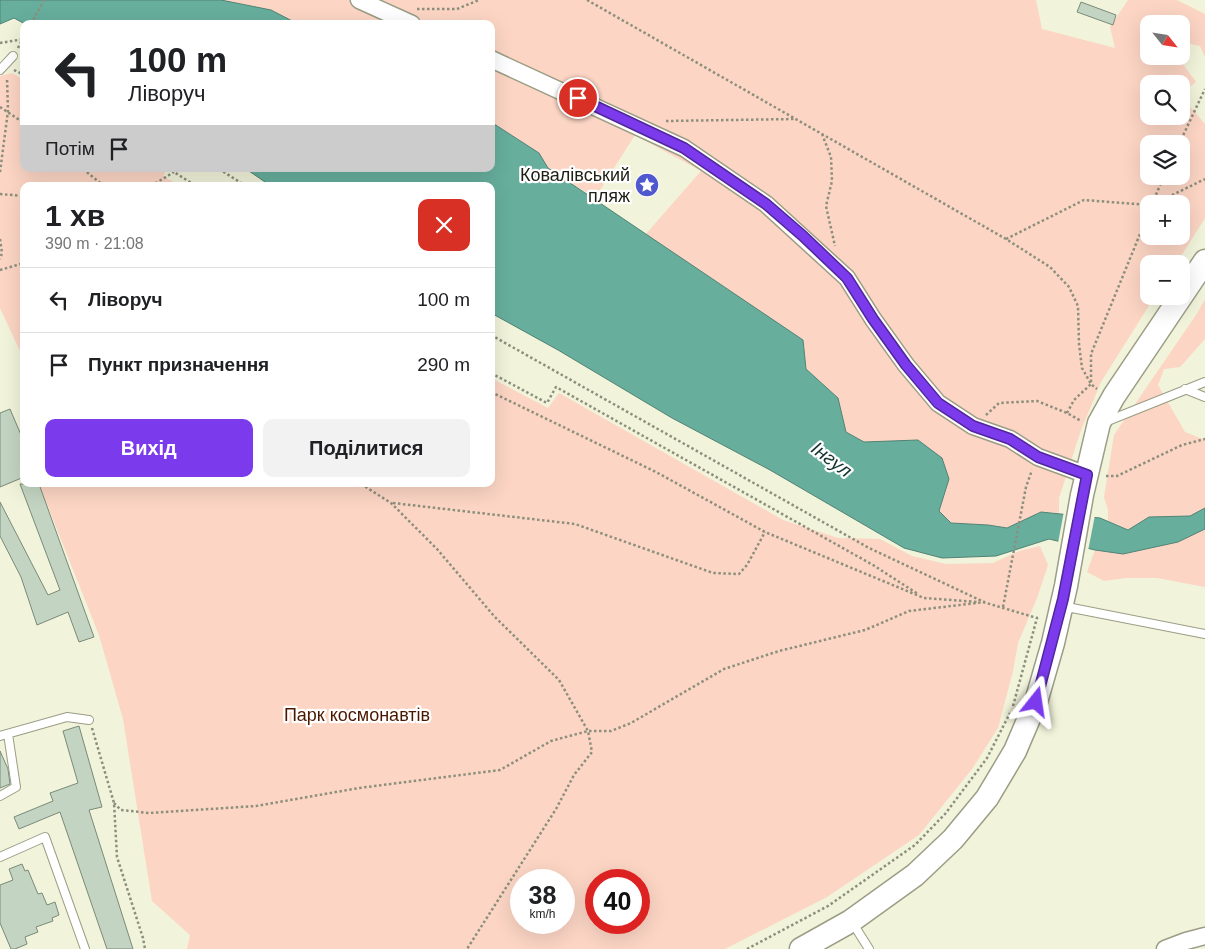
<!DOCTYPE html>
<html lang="uk">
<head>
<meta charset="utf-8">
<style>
	body { margin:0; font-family:Arial,sans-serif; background:#f2f2f2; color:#202124; height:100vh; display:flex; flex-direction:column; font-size:19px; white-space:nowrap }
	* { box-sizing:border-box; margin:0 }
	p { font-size:16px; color:#757577 }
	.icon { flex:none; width:28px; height:28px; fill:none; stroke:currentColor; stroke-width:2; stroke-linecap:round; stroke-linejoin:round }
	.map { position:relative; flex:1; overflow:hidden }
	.side { position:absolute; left:20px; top:182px; width:475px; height:305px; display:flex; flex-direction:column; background:#fff; border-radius:10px; box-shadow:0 5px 20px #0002 }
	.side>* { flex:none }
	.top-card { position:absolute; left:20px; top:20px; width:475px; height:152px; border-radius:10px; box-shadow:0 5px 20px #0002; background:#fff; color:#202124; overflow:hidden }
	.needle { width:32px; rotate:120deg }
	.controls { position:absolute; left:1140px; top:15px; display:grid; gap:10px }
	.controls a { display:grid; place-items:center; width:50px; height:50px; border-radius:10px; background:#fff; box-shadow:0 5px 20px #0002; font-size:25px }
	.speed { position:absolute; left:510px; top:869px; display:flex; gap:10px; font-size:25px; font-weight:700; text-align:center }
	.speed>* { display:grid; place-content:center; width:65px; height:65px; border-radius:50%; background:#fff; box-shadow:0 5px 20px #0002; line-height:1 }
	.speed small { font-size:12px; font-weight:400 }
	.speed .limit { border:8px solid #d22; background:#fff; color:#111 }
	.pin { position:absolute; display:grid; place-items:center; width:42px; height:42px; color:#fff; margin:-21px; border:2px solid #fff; border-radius:50%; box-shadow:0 1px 5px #0007 }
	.me { position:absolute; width:55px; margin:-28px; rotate:15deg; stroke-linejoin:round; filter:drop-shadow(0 0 4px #0008) }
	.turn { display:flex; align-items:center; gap:18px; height:105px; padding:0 25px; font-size:22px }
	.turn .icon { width:65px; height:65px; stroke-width:2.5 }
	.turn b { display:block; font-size:35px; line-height:42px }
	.then { display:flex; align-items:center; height:48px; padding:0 25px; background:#0003; gap:10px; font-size:19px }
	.round { display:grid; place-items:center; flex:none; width:52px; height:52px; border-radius:10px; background:#f2f2f2 }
	.overview { display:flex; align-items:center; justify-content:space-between; height:85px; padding:0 25px }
	h1 { font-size:30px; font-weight:800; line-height:38px }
	.button { display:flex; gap:10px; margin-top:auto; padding:10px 25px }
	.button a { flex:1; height:58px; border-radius:10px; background:#7c3aed; color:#fff; font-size:20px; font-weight:800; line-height:58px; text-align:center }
	.button a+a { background:#f2f2f2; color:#202124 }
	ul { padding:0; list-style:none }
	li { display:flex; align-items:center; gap:15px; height:65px; padding:0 25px; border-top:1px solid #e0e0e0 }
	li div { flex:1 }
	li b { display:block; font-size:19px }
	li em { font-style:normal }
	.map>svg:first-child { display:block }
</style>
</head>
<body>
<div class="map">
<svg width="1205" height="949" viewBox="0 0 1205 949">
	<rect width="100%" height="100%" fill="#f1f3da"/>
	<path fill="#fcd5c4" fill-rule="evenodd" d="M221 0H1036L1042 29 1115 48 1110 27 1128 0H1177L1205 14V57L1200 46 1181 42V24H1149V56H1180L1182 63 1196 82 1181 94V84H1149V116H1181V96L1205 124V218L1176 264H1149V296H1155L1101 382 1081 430 1059 498V513L1041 512 1007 528 988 525 951 523 939 511 949 479 918 440 864 442 846 432 838 398 806 369 803 340 645 235 701 171 635 135 595 198 548 168 539 153 491 122V24H298L271 10ZM1149 144H1181V176H1149ZM1149 204H1181V236H1149Z
		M12 73 24 80V169H167L163 176 181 186H24V349L20 351 0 308V76Z
		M1205 299V339L1180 367 1164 369 1158 385 1185 432 1205 440V508L1190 516 1149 517 1128 530 1108 521V510L1104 497 1114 435 1198 312Z
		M491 378 548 408 559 393 783 520 838 538 880 539 912 556 946 564 993 563 1019 551 1040 546 1048 565 1037 598 1018 643 1013 671 998 728 972 769 919 835 827 897 725 949H187L190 935 152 901 123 719 99 635 39 484H491ZM521 880H564V922H521ZM596 880H639V922H596Z
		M1205 529V587L1157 578H1126L1104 581 1087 572 1095 550 1123 554 1178 542Z"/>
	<path fill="#67ae9d" stroke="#518374" d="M0 0H221L271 10 298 24H25L14 18 0 24Z
		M491 122 539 153 548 168 803 340 806 369 838 398 846 432 864 442 918 440 942 458 949 479 939 511 951 523 988 525 1007 528 1041 512 1100 518 1128 530 1149 517 1190 516 1205 508V529L1178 542 1123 554 1095 550 1049 539 996 556 942 558 904 548 770 470 672 418 558 350 491 313V186H271L246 169H491Z"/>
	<path fill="#f1f3da" d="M1064 511 1095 515 1088 551 1058 543Z"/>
	<path fill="#c3d5c2" stroke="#798a78" d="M1081 2 1116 15 1113 25 1077 12Z
		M10 409 24 442V477L0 487V413Z
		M20 484H39L94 637 79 642 68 612 37 625 21 577 0 536V502L48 595 60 590Z
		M79 726 102 807 89 810 133 949H107L60 812 19 829 14 817 53 801 50 793 78 783 63 731Z
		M0 751 8 769 10 784 0 788Z
		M22 864 25 871 28 870 38 894 42 893 47 905 55 902 59 915 52 918 53 921 36 927 38 932 25 937 27 944 15 949H11L0 923V885L13 880 9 869Z"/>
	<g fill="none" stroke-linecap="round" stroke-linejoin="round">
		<g stroke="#9b9d85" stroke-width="10">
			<path id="lane" d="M0 70 13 56
				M1185 389 1205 397
				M1105 422 1205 382
				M1064 611 1072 608 1205 634
				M0 736 67 717 89 720
				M0 796 16 787 8 734
				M0 857 45 837 85 949
				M852 922 869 949"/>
		</g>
		<g stroke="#9b9d85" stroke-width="19">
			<path id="street" d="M359 0 412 24
				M491 59 684 148 766 204 847 278 873 319 906 365 938 403 973 426 1010 439 1038 457 1087 475
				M1165 949 1186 941 1205 936"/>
		</g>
		<g stroke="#9b9d85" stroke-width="25">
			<path id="secondary" d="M801 949 851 921 915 875 953 839 987 798 1015 751 1036 702 1053 643 1066 586 1082 495 1099 423 1114 396 1205 261"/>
		</g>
		<path stroke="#8d8f7d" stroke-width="2.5" stroke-dasharray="2.5 2.5" stroke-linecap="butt" d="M587 0 1006 239 1050 267 1069 287 1078 306 1079 344 1082 368 1091 384 1097 389
			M417 9H457L479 0
			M31 24 44 0
			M0 43 24 39
			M18 48 23 38
			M14 70 24 75
			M0 107 24 123
			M666 121 795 119
			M822 134 831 157 832 181 826 206 835 246
			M1179 144 1205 89
			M83 169 104 186
			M174 169V172L196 186
			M219 169 246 186
			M0 172 8 111 7 79
			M151 186 174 172
			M0 194 24 196
			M1152 204 1164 176
			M1154 204 1205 179
			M0 239 2 253 0 259
			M1006 239 1084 200 1149 205
			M0 270 24 263
			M491 335 869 548 984 602
			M491 373 547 403 556 387 873 565 918 594
			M491 392 656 472 765 532 924 598 978 602
			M1067 413 1074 400 1091 384V354L1149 212
			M986 415 999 403 1037 401 1067 413 1081 421
			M1106 476H1117L1182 445 1205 439
			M361 484 391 503 437 549 494 616 559 680 588 731 592 752 574 775 556 809 467 949
			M393 503 575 524 713 573 739 574 747 565 765 532
			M983 602 1037 618 1040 617
			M1003 607 1026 487 1032 470
			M1013 706 1037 618
			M92 728 114 803 117 857 143 938 145 949
			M114 803 121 810 149 813 256 806 359 788 500 770 551 741 588 731H611L631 723 724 669 779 651 865 630 909 611 985 602
			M747 949 828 906 915 845 945 814 987 758 1010 713"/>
		<use href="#lane" stroke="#fff" stroke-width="8"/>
		<use href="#street" stroke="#fff" stroke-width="16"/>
		<use href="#secondary" stroke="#fff" stroke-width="22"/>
	</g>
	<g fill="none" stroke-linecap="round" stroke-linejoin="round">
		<g stroke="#51269a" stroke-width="12">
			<path id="route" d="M578 98 684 148 766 204 803 236 847 278 873 319 906 365 938 403 973 426 1010 439 1038 457 1087 475 1063 599 1036 702"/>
		</g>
		<use href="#route" stroke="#7c3aed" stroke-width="9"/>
	</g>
	<defs>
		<g id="sight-disc" transform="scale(1.25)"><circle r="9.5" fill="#5058ce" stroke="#fff"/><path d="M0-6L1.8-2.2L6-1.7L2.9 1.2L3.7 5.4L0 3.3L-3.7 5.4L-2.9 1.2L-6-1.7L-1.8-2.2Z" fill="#fff"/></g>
	</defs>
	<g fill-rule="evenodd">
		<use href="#sight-disc" x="647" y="185"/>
	</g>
	<g text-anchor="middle" stroke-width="4.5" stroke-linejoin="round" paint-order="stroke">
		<g font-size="18" fill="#1e1f15" stroke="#fff" text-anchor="end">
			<text x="630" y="181">Ковалівський<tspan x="630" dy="21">пляж</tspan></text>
		</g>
		<g font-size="18" fill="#4a1800" stroke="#fff">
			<text x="357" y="721">Парк космонавтів</text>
		</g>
		<g font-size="19" font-style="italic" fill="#12342d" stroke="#fff">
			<text transform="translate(832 459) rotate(37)" y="7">Інгул</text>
		</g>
	</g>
</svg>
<div class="controls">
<a><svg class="needle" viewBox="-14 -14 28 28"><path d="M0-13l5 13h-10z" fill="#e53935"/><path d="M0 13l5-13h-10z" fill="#757577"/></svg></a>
<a><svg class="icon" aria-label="search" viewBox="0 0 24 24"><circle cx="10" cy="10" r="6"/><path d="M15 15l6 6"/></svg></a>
<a><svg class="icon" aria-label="layers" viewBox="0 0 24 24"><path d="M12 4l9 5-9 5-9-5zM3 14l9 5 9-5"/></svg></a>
<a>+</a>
<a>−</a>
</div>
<div class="speed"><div>38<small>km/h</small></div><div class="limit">40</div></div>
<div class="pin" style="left:578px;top:98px;background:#d93025"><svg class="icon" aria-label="arrive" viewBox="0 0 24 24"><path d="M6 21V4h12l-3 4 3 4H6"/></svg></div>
<svg class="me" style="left:1036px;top:702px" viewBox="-20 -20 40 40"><path d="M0-17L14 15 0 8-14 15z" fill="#7c3aed" stroke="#fff" stroke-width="4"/></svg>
<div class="top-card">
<div class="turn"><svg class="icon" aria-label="left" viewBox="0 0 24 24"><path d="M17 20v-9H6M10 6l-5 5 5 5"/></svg><div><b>100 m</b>Ліворуч</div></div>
<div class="then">Потім<svg class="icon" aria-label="arrive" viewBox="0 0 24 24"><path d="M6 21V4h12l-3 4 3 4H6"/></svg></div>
</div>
<section class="side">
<div class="overview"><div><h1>1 хв</h1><p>390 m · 21:08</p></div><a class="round" style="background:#d93025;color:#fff"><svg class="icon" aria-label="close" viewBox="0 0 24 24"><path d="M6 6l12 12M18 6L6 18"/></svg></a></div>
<ul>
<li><svg class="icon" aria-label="left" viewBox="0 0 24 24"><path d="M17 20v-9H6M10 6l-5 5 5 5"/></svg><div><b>Ліворуч</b></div><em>100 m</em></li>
<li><svg class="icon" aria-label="arrive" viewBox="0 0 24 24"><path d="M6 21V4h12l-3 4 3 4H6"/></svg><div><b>Пункт призначення</b></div><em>290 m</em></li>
</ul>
<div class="button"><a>Вихід</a><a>Поділитися</a></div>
</section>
</div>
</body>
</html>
